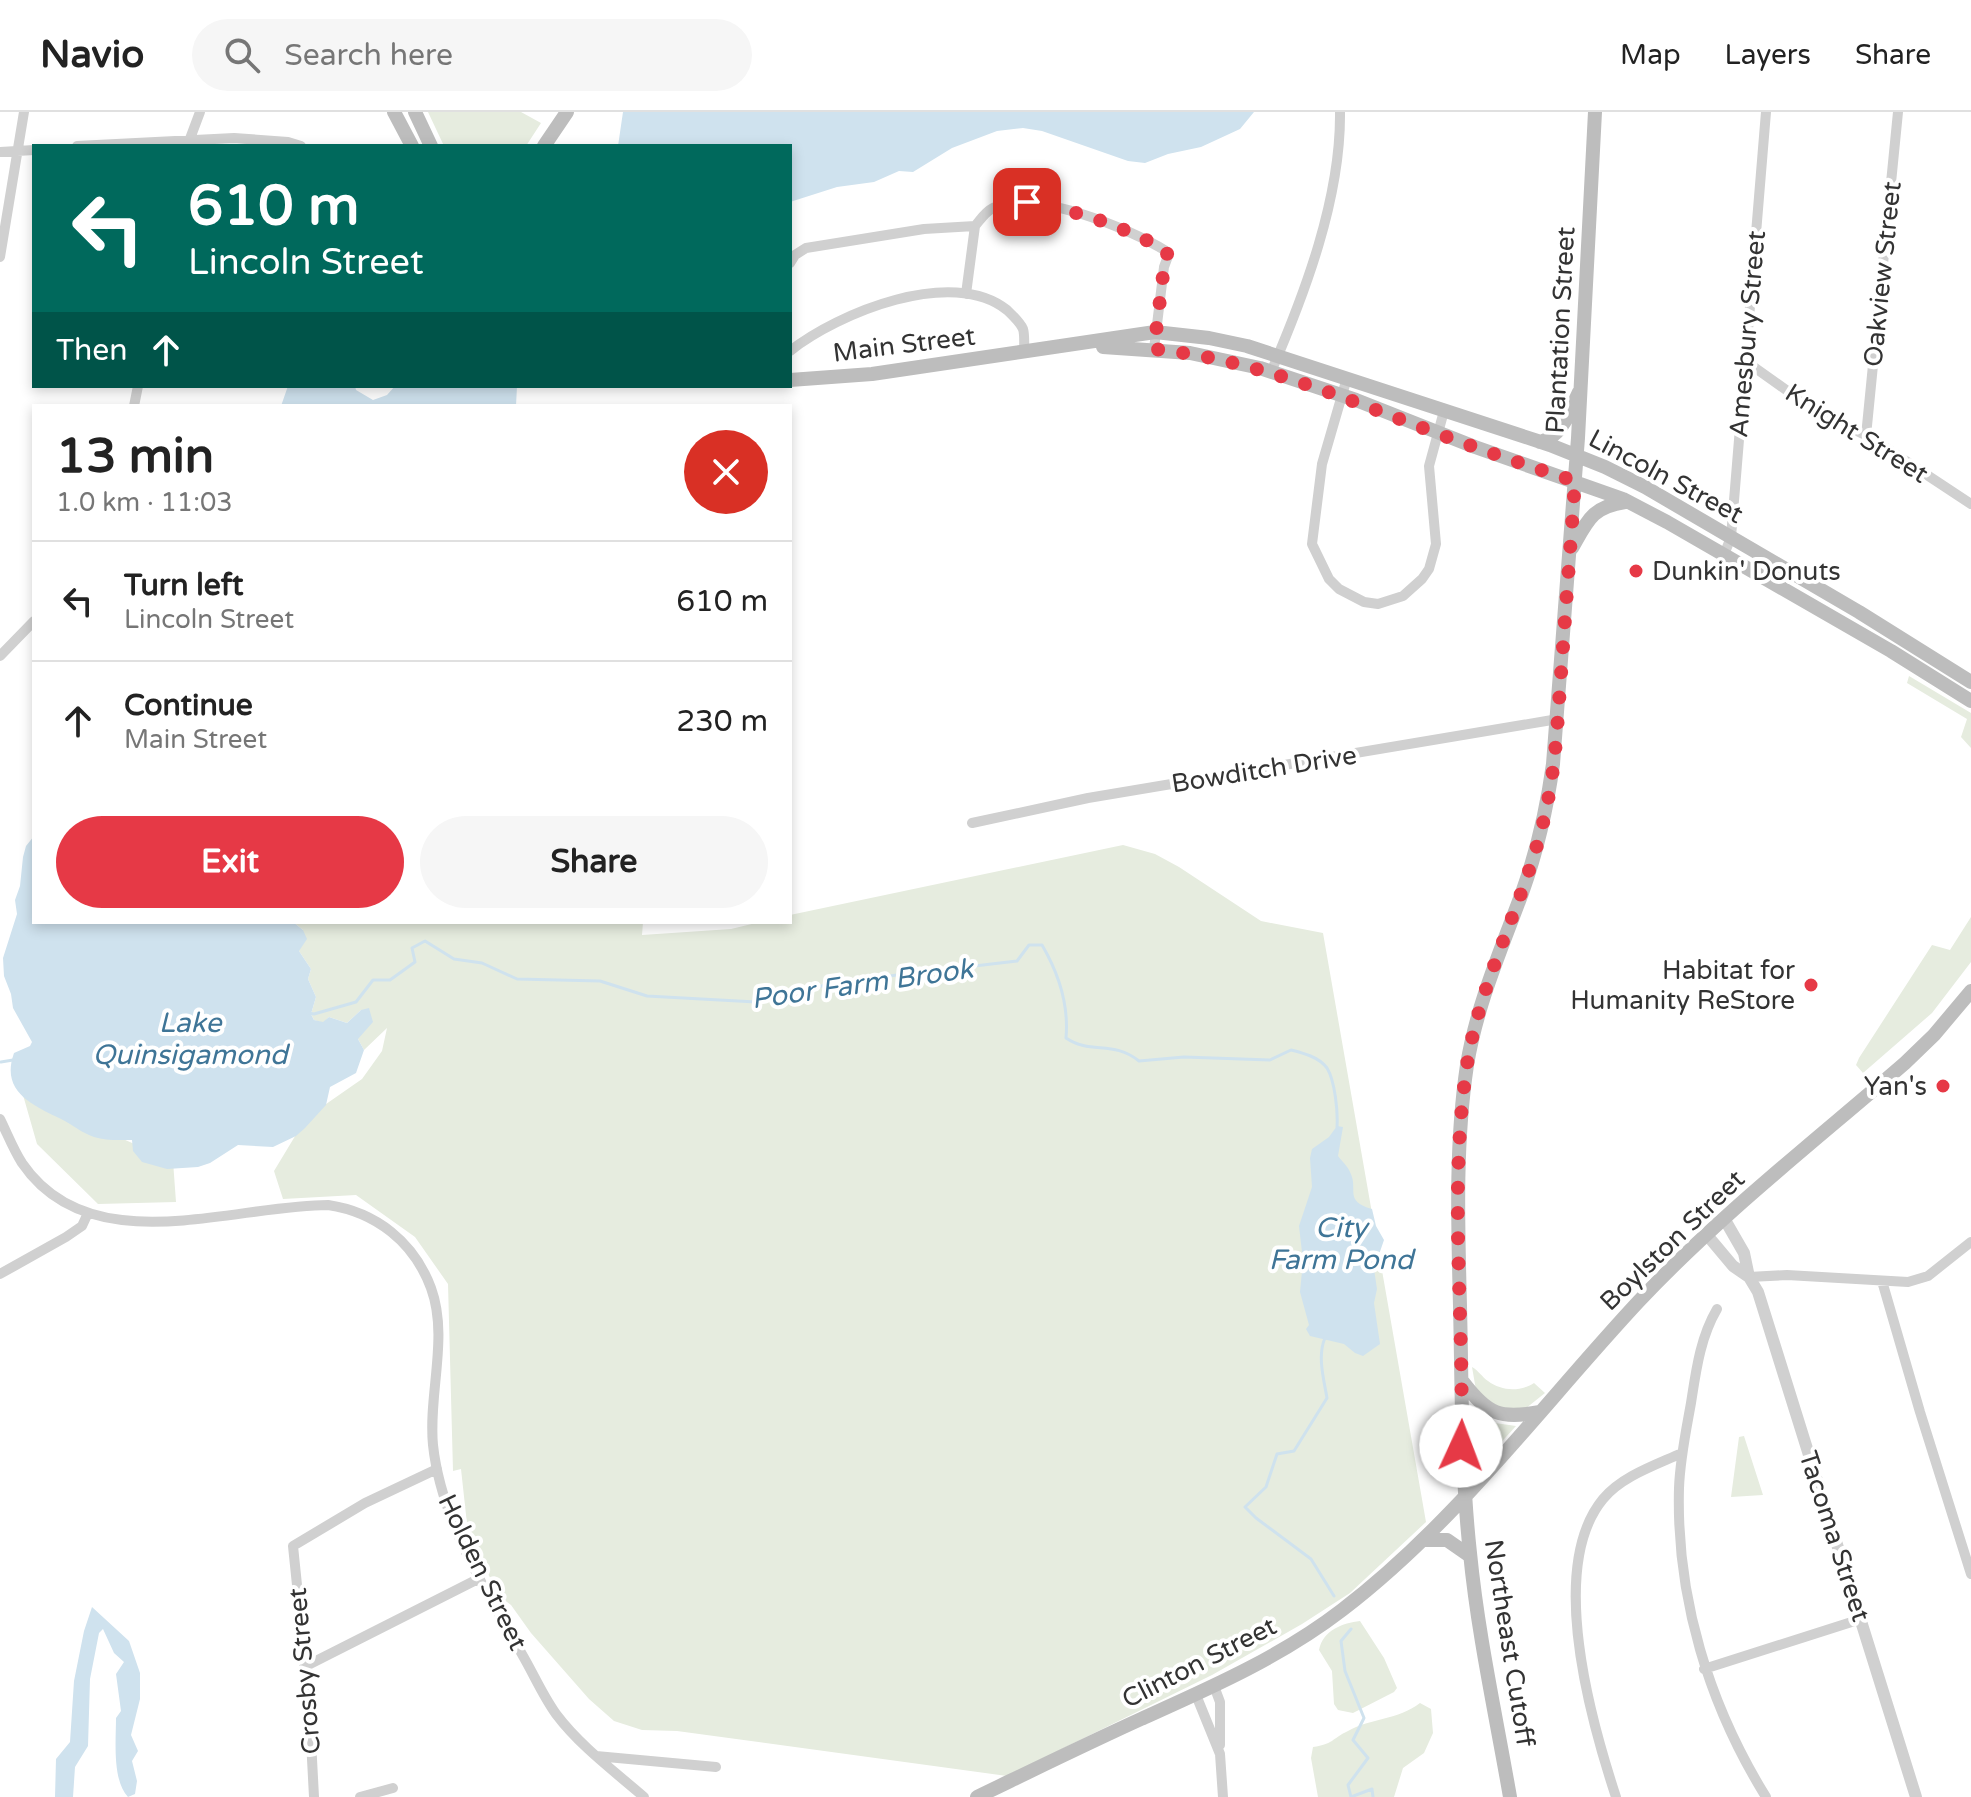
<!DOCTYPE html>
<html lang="en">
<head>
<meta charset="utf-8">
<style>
	body { margin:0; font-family:"Varela Round",sans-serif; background:#f6f6f6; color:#222; height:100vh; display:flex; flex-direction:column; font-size:30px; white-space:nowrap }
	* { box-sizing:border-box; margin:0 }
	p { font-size:26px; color:#767676 }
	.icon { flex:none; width:44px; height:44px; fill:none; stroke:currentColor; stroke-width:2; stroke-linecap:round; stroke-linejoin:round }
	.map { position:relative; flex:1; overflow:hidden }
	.sheet { position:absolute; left:32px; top:292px; width:760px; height:520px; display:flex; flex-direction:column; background:#fff; border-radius:0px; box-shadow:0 4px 12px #0003 }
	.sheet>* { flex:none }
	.hud { position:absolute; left:32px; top:32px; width:760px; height:244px; border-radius:0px; box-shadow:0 4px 12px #0003; background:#00695c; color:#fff; overflow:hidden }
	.pin { position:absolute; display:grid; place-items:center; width:68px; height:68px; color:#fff; margin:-34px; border-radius:16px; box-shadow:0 4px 12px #0006 }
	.me { position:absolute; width:88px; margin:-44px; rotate:2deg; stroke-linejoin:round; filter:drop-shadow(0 0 6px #0008) }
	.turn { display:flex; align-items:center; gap:28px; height:168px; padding:0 24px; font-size:36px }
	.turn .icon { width:104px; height:104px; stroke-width:2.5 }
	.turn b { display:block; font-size:56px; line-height:68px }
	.then { display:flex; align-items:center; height:76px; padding:0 24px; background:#0003; gap:16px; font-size:30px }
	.round { display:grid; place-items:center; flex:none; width:84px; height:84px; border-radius:42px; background:#f6f6f6 }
	.overview { display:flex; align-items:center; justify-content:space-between; height:136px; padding:0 24px }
	h1 { font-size:48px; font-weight:800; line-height:60px }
	.cta { display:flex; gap:16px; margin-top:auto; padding:16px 24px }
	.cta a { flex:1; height:92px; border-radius:48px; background:#e63946; color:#fff; font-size:32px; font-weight:800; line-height:92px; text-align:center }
	.cta a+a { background:#f6f6f6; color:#222 }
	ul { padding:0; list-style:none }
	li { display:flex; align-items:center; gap:24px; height:120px; padding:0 24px; border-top:2px solid #e0e0e0 }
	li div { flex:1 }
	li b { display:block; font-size:30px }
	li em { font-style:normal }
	header { display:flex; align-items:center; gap:48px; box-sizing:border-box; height:112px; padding:0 40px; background:#fff; border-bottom:2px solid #e0e0e0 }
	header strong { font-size:38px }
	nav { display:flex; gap:44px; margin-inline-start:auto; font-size:28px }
	.search { width:560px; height:72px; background:#f6f6f6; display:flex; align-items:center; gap:20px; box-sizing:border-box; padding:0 28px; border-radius:44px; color:#767676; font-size:30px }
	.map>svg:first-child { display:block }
</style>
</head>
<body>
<header>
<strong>Navio</strong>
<div class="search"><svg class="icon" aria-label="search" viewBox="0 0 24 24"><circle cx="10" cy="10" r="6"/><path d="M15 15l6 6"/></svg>Search here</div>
<nav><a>Map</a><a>Layers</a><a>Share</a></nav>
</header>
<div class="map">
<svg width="1971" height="1685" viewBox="0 0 1971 1685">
	<rect width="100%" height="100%" fill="#fff"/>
	<path fill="#e6ecdf" d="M428 0H521L541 11 526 34H444Z
		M1909 564 1971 601V636L1961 625 1967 607 1907 571Z
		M1123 733 1155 742 1179 755 1261 809 1323 821 1426 1410 1350 1481 1302 1512 1212 1563 1007 1664 677 1619 642 1618 614 1609 589 1587 531 1521 511 1493 499 1484 468 1421 461 1357 453 1359 448 1172 415 1125 356 1083 283 1087 274 1059 306 1006 362 967 382 939 387 916 364 938 358 927 361 898 347 911 329 905 323 911 314 908 311 902 316 885 308 867 311 857 299 839 303 818 293 810H643L642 823 731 817 760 810H790V803Z
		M1971 805V850L1932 901 1863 961 1856 953 1859 946 1932 833 1950 838Z
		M23 983 173 1049 176 1090 98 1092 37 1032Z
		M1472 1255C1479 1259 1482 1265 1488 1269 1501 1279 1520 1280 1534 1271L1545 1281 1525 1297 1501 1298 1476 1278Z
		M1473 1296 1495 1311 1516 1314 1475 1359Z
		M1744 1324 1763 1383 1731 1385 1739 1325Z
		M1360 1509 1384 1546 1397 1576 1394 1580 1353 1601 1338 1598 1334 1592 1332 1559 1319 1538C1323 1518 1343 1511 1360 1509Z
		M1420 1591 1431 1597 1433 1621 1424 1641 1403 1656 1394 1685H1318L1311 1646 1313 1635C1334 1632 1331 1627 1348 1619 1371 1606 1398 1608 1420 1591Z"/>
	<path fill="#cfe2ee" d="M623 0H1254L1240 17 1201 35 1168 42 1145 51 1128 49 1042 19 1023 16 997 19 952 36 913 60 899 59 874 70 837 75 790 90V34H618Z
		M288 274H355L356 278 373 288 387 283 395 274H517L516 294H281Z
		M34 724V810H293L303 818 307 827 299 839 311 857 308 867 316 885 311 902 314 908 323 910 329 905 347 911 361 898 369 896 373 910 358 927 364 938 356 961 330 975 326 993 305 1016 296 1024 273 1035 238 1033 210 1051 198 1055 167 1057 142 1050 133 1039 132 1028C119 1028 106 1029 94 1025 82 1021 73 1013 61 1007 33 993 0 980 14 941L30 934 32 930 13 896 11 882 4 864 3 846 17 802 15 788 20 774 23 745 26 734Z
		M1337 1014 1343 1015 1338 1044C1342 1049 1348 1055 1350 1060 1359 1077 1343 1089 1372 1097L1376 1114 1384 1128 1374 1157 1377 1177 1374 1191 1380 1232 1363 1244 1355 1241 1344 1232 1310 1224 1306 1217 1309 1213 1300 1180 1303 1149 1299 1114 1312 1075 1310 1046 1312 1037 1329 1025Z
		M92 1495 129 1529 140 1561V1587L131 1623 138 1639 132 1649 137 1669 135 1682 128 1685C112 1668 116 1628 116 1606L121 1599 116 1562 124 1550 114 1541 103 1517 99 1521 90 1567 88 1634 75 1655 73 1685H55L56 1647 70 1630 74 1569 84 1519Z"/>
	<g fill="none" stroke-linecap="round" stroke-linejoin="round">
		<path stroke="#cfe2ee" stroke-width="3" d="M308 901 314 902 356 890 373 868H390L415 850 412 836 425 829 454 847 482 851 517 867 600 869 647 884 756 890 838 870 1017 849 1029 833H1042C1059 862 1069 892 1066 926 1091 943 1113 928 1139 949L1184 945 1270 948 1291 938C1303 941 1319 945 1327 956 1335 969 1338 1000 1337 1015
			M1 950 13 948
			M1325 1226C1317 1244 1324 1268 1327 1286L1294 1339 1277 1342 1266 1375 1245 1395 1256 1406 1311 1447 1334 1484
			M1351 1517 1341 1529 1345 1559 1364 1606 1353 1628 1368 1646 1348 1673 1351 1685 1372 1677 1373 1685"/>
		<path stroke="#d0d0d0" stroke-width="10" d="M188 32 200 0
			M77 34 234 26 288 30 301 34
			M0 40 34 38
			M0 145 24 0
			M790 151 795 143 806 136 924 117 975 114C981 107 985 100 993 96 1033 76 1130 117 1166 139L1168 144 1164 155 1154 237
			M966 182 975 114
			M790 239C838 201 952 154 1007 198 1012 203 1020 210 1023 217 1025 223 1024 234 1024 241
			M1744 248 1810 295 1871 326 1971 392
			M1271 260C1305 181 1341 86 1340 0
			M1347 266 1322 352 1312 432 1329 467 1339 477 1364 490 1378 492 1403 484 1422 467 1429 457 1436 432 1429 354 1444 299
			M134 294 138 274
			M1866 324 1898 0
			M1724 443 1731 425 1766 0
			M0 544 34 509
			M972 711 1088 686 1558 607
			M0 1007C7 1021 13 1037 22 1051 90 1151 232 1093 328 1093 376 1100 414 1130 431 1176 449 1225 428 1282 433 1333 441 1408 486 1480 523 1544 534 1563 543 1584 556 1602 580 1634 614 1659 644 1685
			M0 1162 66 1125 82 1114 88 1101
			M1749 1165 1787 1163 1908 1170 1928 1164 1971 1130
			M1882 1169 1920 1300 1971 1462
			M1717 1197C1700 1226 1696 1259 1691 1291 1686 1319 1680 1347 1679 1376 1676 1486 1709 1593 1766 1685
			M304 1555 480 1466
			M1704 1557 1861 1507
			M1214 1574 1220 1590V1633
			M1196 1583 1220 1642 1223 1685
			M596 1644 716 1655
			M314 1685 309 1590 293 1434 365 1391 437 1357
			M360 1685 393 1676
			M1616 1685C1591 1609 1547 1455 1603 1387 1622 1364 1656 1353 1682 1341"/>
		<path stroke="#d0d0d0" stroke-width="12" d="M1725 1108 1744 1141 1749 1165 1758 1180 1916 1685
			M1707 1123 1733 1154 1749 1165"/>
		<path stroke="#bdbdbd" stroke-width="14" d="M394 0 412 34
			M415 0 431 34
			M544 34 567 0
			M1103 235 1190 241 1260 256 1356 288 1475 335 1623 387 1667 410 1891 539 1971 589
			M790 268 872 262 1155 220 1209 226 1247 234 1550 333 1605 355 1645 375 1859 500 1971 570
			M1540 330C1562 325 1570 299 1579 280
			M1572 436C1588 408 1592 395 1625 390
			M1463 1270C1488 1303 1500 1307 1540 1300
			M1423 1428H1447L1470 1444
			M977 1685C1031 1659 1086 1632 1141 1607 1210 1576 1281 1545 1342 1498 1456 1411 1542 1293 1639 1189 1720 1103 1815 1029 1905 951L1934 923 1971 879
			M1510 1685C1496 1604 1478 1523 1470 1441 1461 1359 1462 1277 1460 1194 1458 1114 1455 1033 1467 953 1477 892 1501 838 1522 781 1537 739 1547 696 1553 652L1578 326 1595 0"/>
	</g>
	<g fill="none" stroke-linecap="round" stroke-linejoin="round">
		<path stroke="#e63946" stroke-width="14" stroke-dasharray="0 25.2" d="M1027 90C1075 98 1124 114 1166 139L1168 144 1164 155 1154 237C1256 248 1341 285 1436 321 1482 338 1528 354 1575 369 1571 429 1566 490 1562 550 1558 596 1557 643 1548 688 1531 780 1481 861 1467 953 1448 1079 1465 1207 1461 1334"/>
	</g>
	<g fill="#e63946" stroke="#fff" stroke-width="3">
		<circle cx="1636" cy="459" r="8"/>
		<circle cx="1811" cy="873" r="8"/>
		<circle cx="1943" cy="974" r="8"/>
	</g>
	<g text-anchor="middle" stroke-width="8" stroke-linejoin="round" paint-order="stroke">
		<g font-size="26" fill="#333" stroke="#fff">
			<text transform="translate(1882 162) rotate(-84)" y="9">Oakview Street</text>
			<text transform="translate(1560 218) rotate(-87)" y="9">Plantation Street</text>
			<text transform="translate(1747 222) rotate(-85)" y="9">Amesbury Street</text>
			<text transform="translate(904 232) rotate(-7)" y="9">Main Street</text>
			<text transform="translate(1857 321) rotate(32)" y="9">Knight Street</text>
			<text transform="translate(1666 364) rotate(28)" y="9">Lincoln Street</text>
			<text transform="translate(1264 657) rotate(-9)" y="9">Bowditch Drive</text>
			<text transform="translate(1672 1128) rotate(-44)" y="9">Boylston Street</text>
			<text transform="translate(1835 1424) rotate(72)" y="9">Tacoma Street</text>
			<text transform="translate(483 1460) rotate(64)" y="9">Holden Street</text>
			<text transform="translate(1510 1531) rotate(81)" y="9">Northeast Cutoff</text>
			<text transform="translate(1199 1550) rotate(-27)" y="9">Clinton Street</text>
			<text transform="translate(304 1559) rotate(-95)" y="9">Crosby Street</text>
		</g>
		<g font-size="26" fill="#333" stroke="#fff" text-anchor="end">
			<text x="1652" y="468" text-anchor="start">Dunkin' Donuts</text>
			<text x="1795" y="867">Habitat for<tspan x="1795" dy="30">Humanity ReStore</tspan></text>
			<text x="1927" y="983">Yan's</text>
		</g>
		<g font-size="28" font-style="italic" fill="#3f7597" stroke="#fff">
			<text transform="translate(862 871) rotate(-8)" y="10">Poor Farm Brook</text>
			<text x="190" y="920">Lake<tspan x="190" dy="32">Quinsigamond</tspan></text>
			<text x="1341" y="1125">City<tspan x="1341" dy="32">Farm Pond</tspan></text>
		</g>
	</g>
</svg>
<div class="pin" style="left:1027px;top:90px;background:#d93025"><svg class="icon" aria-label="arrive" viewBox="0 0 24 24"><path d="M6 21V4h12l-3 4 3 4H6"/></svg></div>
<svg class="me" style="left:1461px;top:1334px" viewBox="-20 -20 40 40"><circle r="19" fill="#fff"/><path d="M0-13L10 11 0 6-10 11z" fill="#e63946"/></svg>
<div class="hud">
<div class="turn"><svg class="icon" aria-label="left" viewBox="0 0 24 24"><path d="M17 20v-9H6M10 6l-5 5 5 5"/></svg><div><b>610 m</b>Lincoln Street</div></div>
<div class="then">Then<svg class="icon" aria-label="ahead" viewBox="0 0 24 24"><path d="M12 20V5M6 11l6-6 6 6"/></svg></div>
</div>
<section class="sheet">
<div class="overview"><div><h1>13 min</h1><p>1.0 km · 11:03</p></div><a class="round" style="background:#d93025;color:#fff"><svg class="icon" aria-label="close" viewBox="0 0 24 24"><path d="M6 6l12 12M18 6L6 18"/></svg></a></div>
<ul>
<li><svg class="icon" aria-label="left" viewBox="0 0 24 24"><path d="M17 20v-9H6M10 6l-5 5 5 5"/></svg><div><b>Turn left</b><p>Lincoln Street</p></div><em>610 m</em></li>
<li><svg class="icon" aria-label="ahead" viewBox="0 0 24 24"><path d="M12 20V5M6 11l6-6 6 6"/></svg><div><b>Continue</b><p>Main Street</p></div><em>230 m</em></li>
</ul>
<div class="cta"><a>Exit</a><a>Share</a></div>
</section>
</div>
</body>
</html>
